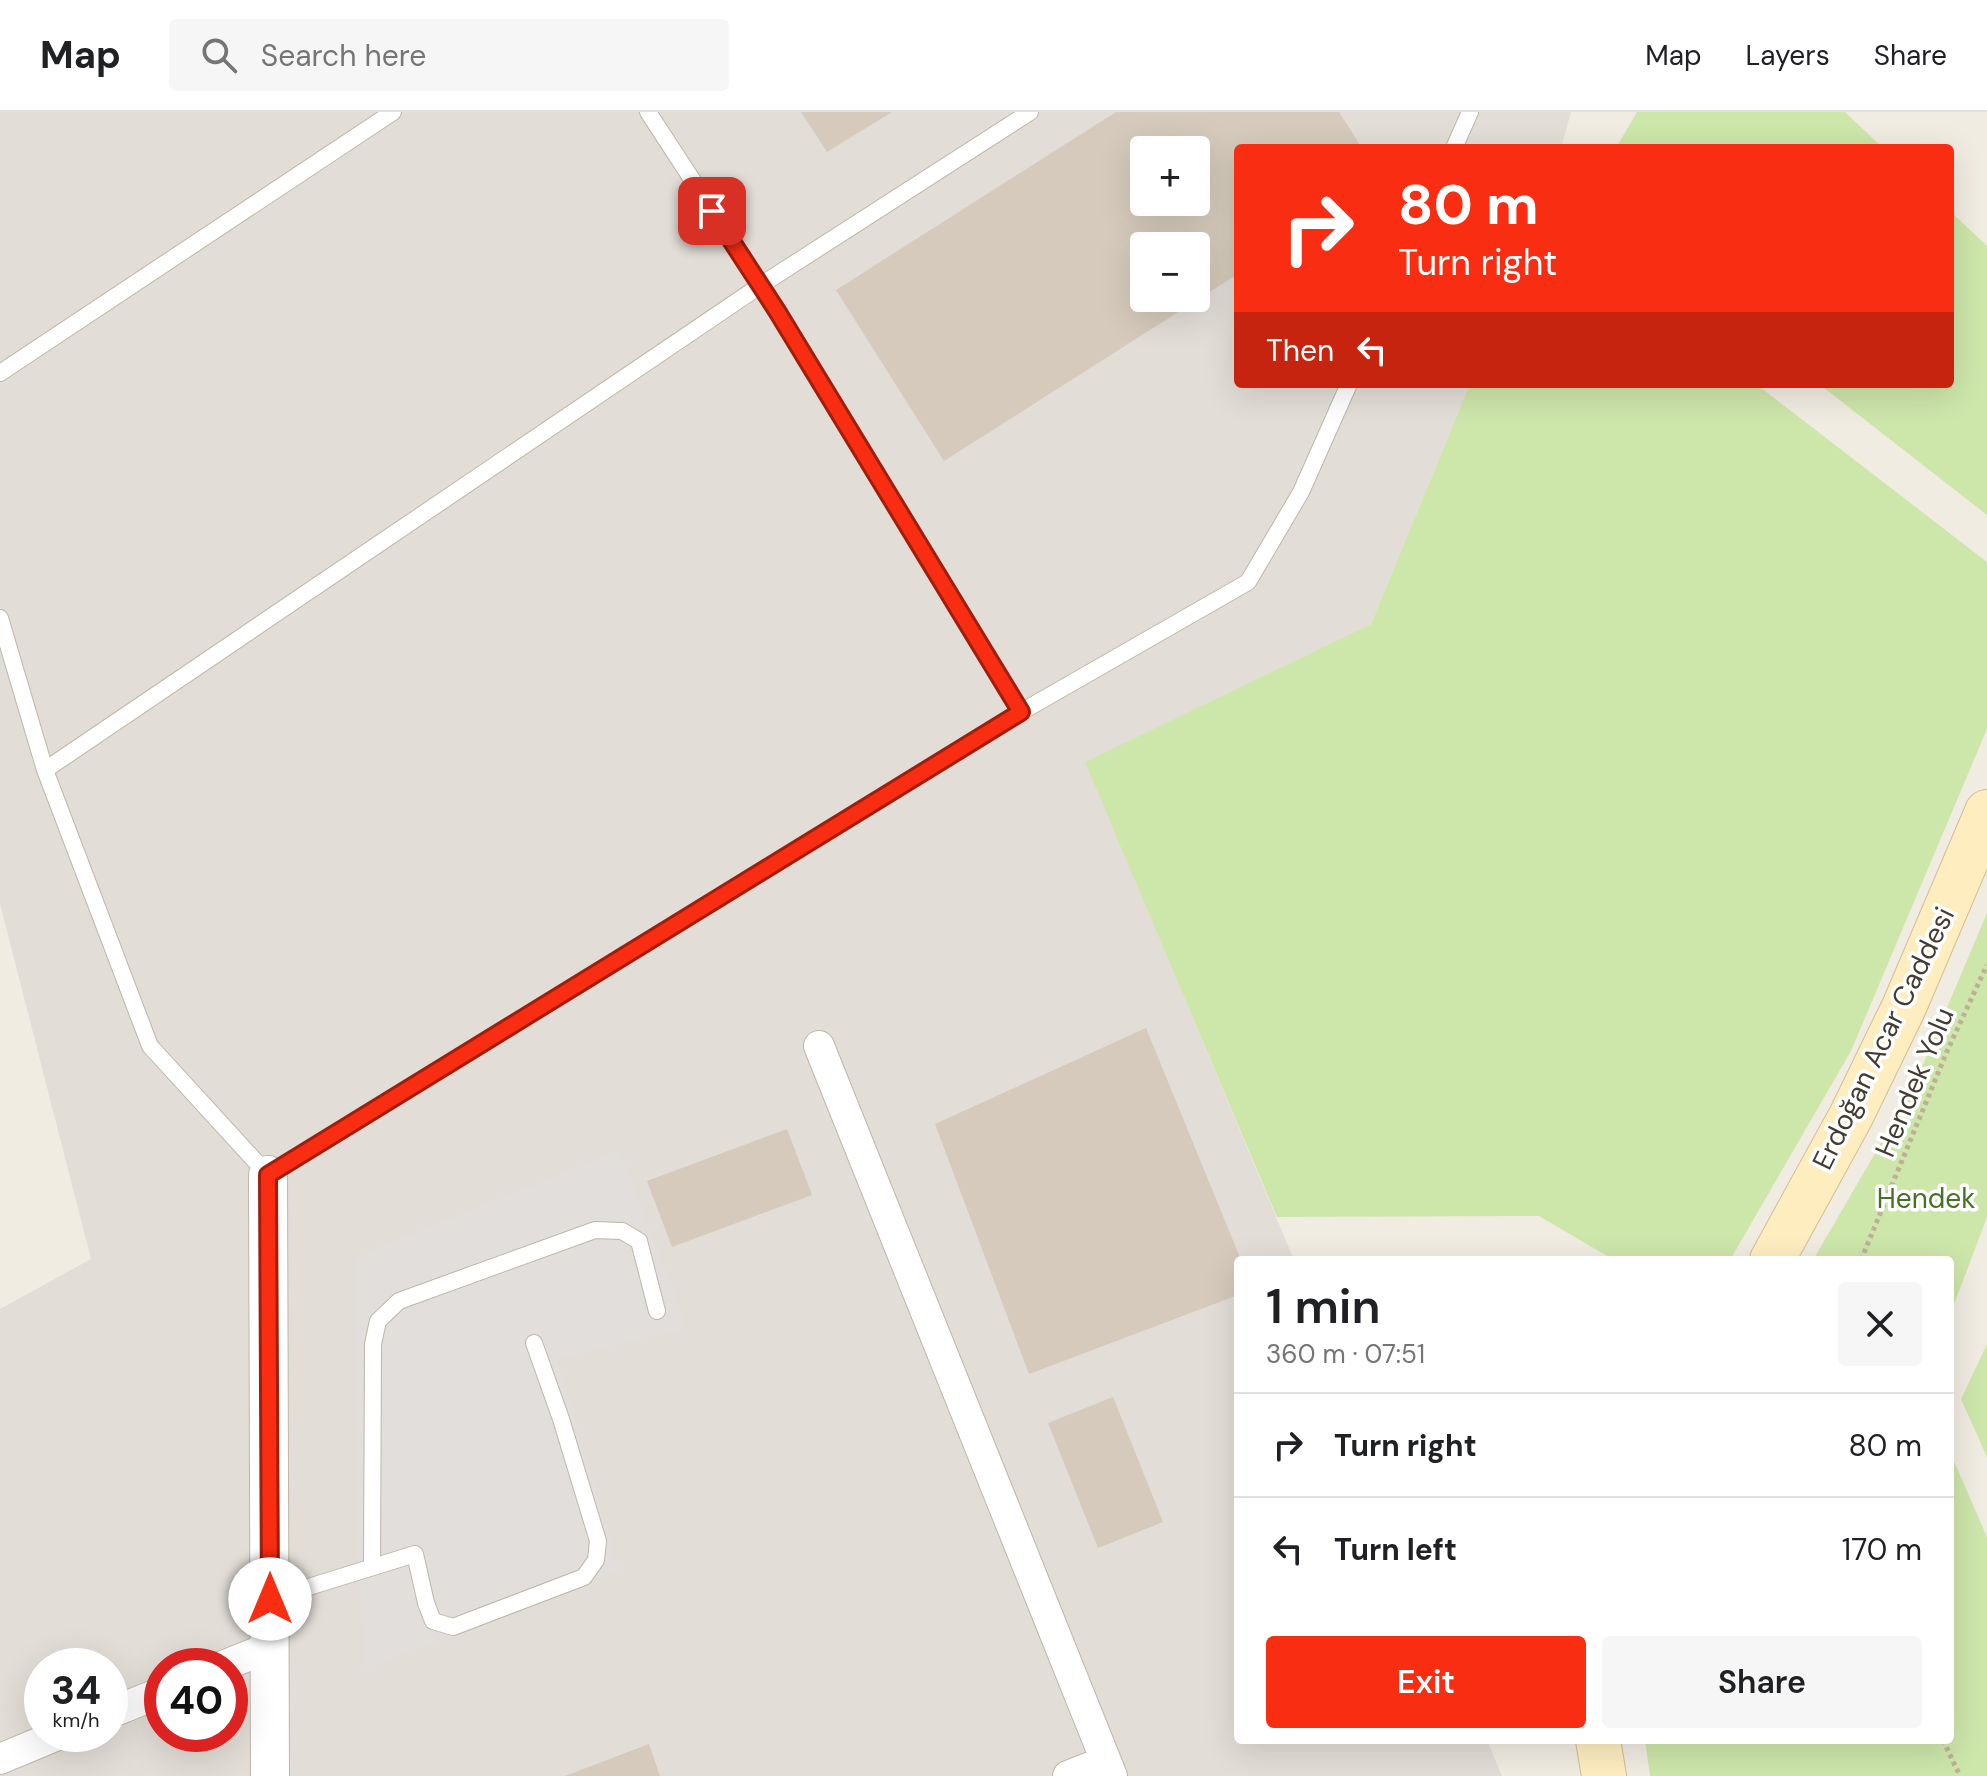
<!DOCTYPE html>
<html lang="en">
<head>
<meta charset="utf-8">
<style>
	body { margin:0; font-family:"DM Sans",sans-serif; background:#f6f6f6; color:#202124; height:100vh; display:flex; flex-direction:column; font-size:30px; white-space:nowrap }
	* { box-sizing:border-box; margin:0 }
	p { font-size:26px; color:#757577 }
	.icon { flex:none; width:44px; height:44px; fill:none; stroke:currentColor; stroke-width:2; stroke-linecap:round; stroke-linejoin:round }
	.map { position:relative; flex:1; overflow:hidden }
	.drawer { position:absolute; left:1234px; top:1144px; width:720px; height:488px; display:flex; flex-direction:column; background:#fff; border-radius:8px; box-shadow:0 8px 32px #0002 }
	.drawer>* { flex:none }
	.banner { position:absolute; left:1234px; top:32px; width:720px; height:244px; border-radius:8px; box-shadow:0 8px 32px #0002; background:#f82d12; color:#fff; overflow:hidden }
	.controls { position:absolute; left:1130px; top:24px; display:grid; gap:16px }
	.controls a { display:grid; place-items:center; width:80px; height:80px; border-radius:8px; background:#fff; box-shadow:0 8px 32px #0002; font-size:40px }
	.speed { position:absolute; left:24px; top:1536px; display:flex; gap:16px; font-size:40px; font-weight:700; text-align:center }
	.speed>* { display:grid; place-content:center; width:104px; height:104px; border-radius:50%; background:#fff; box-shadow:0 8px 32px #0002; line-height:1 }
	.speed small { font-size:20px; font-weight:400 }
	.speed .limit { border:12px solid #d22; background:#fff; color:#111 }
	.pin { position:absolute; display:grid; place-items:center; width:68px; height:68px; color:#fff; margin:-34px; border-radius:16px; box-shadow:0 4px 12px #0006 }
	.me { position:absolute; width:88px; margin:-44px; rotate:0deg; stroke-linejoin:round; filter:drop-shadow(0 0 6px #0008) }
	.turn { display:flex; align-items:center; gap:28px; height:168px; padding:0 32px; font-size:36px }
	.turn .icon { width:104px; height:104px; stroke-width:2.5 }
	.turn b { display:block; font-size:56px; line-height:68px }
	.then { display:flex; align-items:center; height:76px; padding:0 32px; background:#0003; gap:16px; font-size:30px }
	.round { display:grid; place-items:center; flex:none; width:84px; height:84px; border-radius:8px; background:#f6f6f6 }
	.head { display:flex; align-items:center; justify-content:space-between; height:136px; padding:0 32px }
	h1 { font-size:48px; font-weight:600; line-height:60px }
	.action { display:flex; gap:16px; margin-top:auto; padding:16px 32px }
	.action a { flex:1; height:92px; border-radius:8px; background:#f82d12; color:#fff; font-size:32px; font-weight:600; line-height:92px; text-align:center }
	.action a+a { background:#f6f6f6; color:#202124 }
	ul { padding:0; list-style:none }
	li { display:flex; align-items:center; gap:24px; height:104px; padding:0 32px; border-top:2px solid #e0e0e0 }
	li div { flex:1 }
	li b { display:block; font-size:30px }
	li em { font-style:normal }
	header { display:flex; align-items:center; gap:48px; box-sizing:border-box; height:112px; padding:0 40px; background:#fff; border-bottom:2px solid #e0e0e0 }
	header strong { font-size:38px }
	nav { display:flex; gap:44px; margin-inline-start:auto; font-size:28px }
	.search { width:560px; height:72px; background:#f6f6f6; display:flex; align-items:center; gap:20px; box-sizing:border-box; padding:0 28px; border-radius:8px; color:#757577; font-size:30px }
	.map>svg:first-child { display:block }
</style>
</head>
<body>
<header>
<strong>Map</strong>
<div class="search"><svg class="icon" aria-label="search" viewBox="0 0 24 24"><circle cx="10" cy="10" r="6"/><path d="M15 15l6 6"/></svg>Search here</div>
<nav><a>Map</a><a>Layers</a><a>Share</a></nav>
</header>
<div class="map">
<svg width="1987" height="1664" viewBox="0 0 1987 1664">
	<rect width="100%" height="100%" fill="#f1ece2"/>
	<path fill="#e3ddd7" fill-rule="evenodd" d="M0 0H1571L1561 36H1238V272H1470L1371 512 1086 650 1294 1148H1238V1628H1487L1502 1664H0V1197L91 1147 0 792ZM1144 38H1196V90H1144ZM1144 134H1196V186H1144ZM42 1554H110V1622H42ZM162 1554H230V1622H162Z"/>
	<path fill="#cde6aa" d="M1637 0H1845L1883 36H1616Z
		M1950 99 1987 134V403L1819 272H1950Z
		M1470 272H1756L1987 450V617L1851 939 1730 1148H1614L1539 1104 1277 1105 1085 650 1371 512Z
		M1987 801V1105L1950 1203V1148H1813L1913 976Z
		M1987 1232V1345L1961 1287Z
		M1950 1340 1987 1425V1664H1650L1645 1628H1950Z"/>
	<path fill="#e1dedb" d="M620 1038 688 1216 557 1247 619 1458 364 1557 358 1459 353 1146Z"/>
	<path fill="#d5cabb" fill-rule="evenodd" d="M801 0H892L827 40Z
		M1116 0H1339L1362 36H1238V162L944 349 836 178ZM1144 38H1196V90H1144ZM1144 134H1196V186H1144Z
		M1146 916 1241 1148H1238V1183L1029 1262 935 1012Z
		M787 1017 812 1083 672 1135 647 1069Z
		M1113 1285 1163 1410 1098 1436 1048 1311Z
		M649 1632 660 1664H565Z"/>
	<g fill="none" stroke-linecap="round" stroke-linejoin="round">
		<g stroke="#bfb6a8" stroke-width="18">
			<path id="service" d="M648 0 761 173 1021 600
				M1454 36 1470 0
				M0 261 393 0
				M0 506 45 658 150 934 268 1063 1021 600 1248 470 1301 380 1349 272
				M45 658 761 173 1030 0
				M372 1455 373 1232 378 1209 399 1189 595 1118 622 1119 639 1129 657 1199
				M270 1487 415 1442 426 1491 433 1509 453 1515 584 1465 596 1448 598 1429 561 1307 534 1231"/>
		</g>
		<g stroke="#bfb6a8" stroke-width="32">
			<path id="minor" d="M819 934 1112 1664
				M223 1554 270 1535
				M110 1601 162 1580
				M0 1647 60 1622
				M1068 1664 1106 1649"/>
		</g>
		<g stroke="#bfb6a8" stroke-width="40">
			<path id="tertiary" d="M268 1063 270 1664"/>
		</g>
		<g stroke="#d1bf92" stroke-width="46">
			<path id="secondary" d="M1772 1148 1851 1004 1904 895 1987 700
				M1598 1628 1604 1664"/>
		</g>
		<path stroke="#beaf96" stroke-width="5" stroke-dasharray="4 4" stroke-linecap="butt" d="M1861 1148 1948 937 1987 853
			M1943 1628 1960 1664"/>
		<use href="#service" stroke="#fff" stroke-width="16"/>
		<use href="#minor" stroke="#fff" stroke-width="30"/>
		<use href="#tertiary" stroke="#fff" stroke-width="38"/>
		<use href="#secondary" stroke="#feedbf" stroke-width="44"/>
	</g>
	<g fill="none" stroke-linecap="round" stroke-linejoin="round">
		<g stroke="#a11d0c" stroke-width="20">
			<path id="route" d="M270 1487 268 1063 1021 600 777 199 712 99"/>
		</g>
		<use href="#route" stroke="#f82d12" stroke-width="14"/>
	</g>
	<g text-anchor="middle" stroke-width="7" stroke-linejoin="round" paint-order="stroke">
		<g font-size="28" fill="#423c33" stroke="#fff">
			<text transform="translate(1883 926) rotate(-64)" y="10">Erdoğan Acar Caddesi</text>
			<text transform="translate(1914 970) rotate(-67)" y="10">Hendek Yolu</text>
		</g>
		<g font-size="28" fill="#467228" stroke="#fff">
			<text x="1926" y="1096">Hendek</text>
		</g>
	</g>
</svg>
<div class="controls">
<a>+</a>
<a>−</a>
</div>
<div class="speed"><div>34<small>km/h</small></div><div class="limit">40</div></div>
<div class="pin" style="left:712px;top:99px;background:#d93025"><svg class="icon" aria-label="arrive" viewBox="0 0 24 24"><path d="M6 21V4h12l-3 4 3 4H6"/></svg></div>
<svg class="me" style="left:270px;top:1487px" viewBox="-20 -20 40 40"><circle r="19" fill="#fff"/><path d="M0-13L10 11 0 6-10 11z" fill="#f82d12"/></svg>
<div class="banner">
<div class="turn"><svg class="icon" aria-label="right" viewBox="0 0 24 24"><path d="M7 20v-9h11M14 6l5 5-5 5"/></svg><div><b>80 m</b>Turn right</div></div>
<div class="then">Then<svg class="icon" aria-label="left" viewBox="0 0 24 24"><path d="M17 20v-9H6M10 6l-5 5 5 5"/></svg></div>
</div>
<section class="drawer">
<div class="head"><div><h1>1 min</h1><p>360 m · 07:51</p></div><a class="round"><svg class="icon" aria-label="close" viewBox="0 0 24 24"><path d="M6 6l12 12M18 6L6 18"/></svg></a></div>
<ul>
<li><svg class="icon" aria-label="right" viewBox="0 0 24 24"><path d="M7 20v-9h11M14 6l5 5-5 5"/></svg><div><b>Turn right</b></div><em>80 m</em></li>
<li><svg class="icon" aria-label="left" viewBox="0 0 24 24"><path d="M17 20v-9H6M10 6l-5 5 5 5"/></svg><div><b>Turn left</b></div><em>170 m</em></li>
</ul>
<div class="action"><a>Exit</a><a>Share</a></div>
</section>
</div>
</body>
</html>
